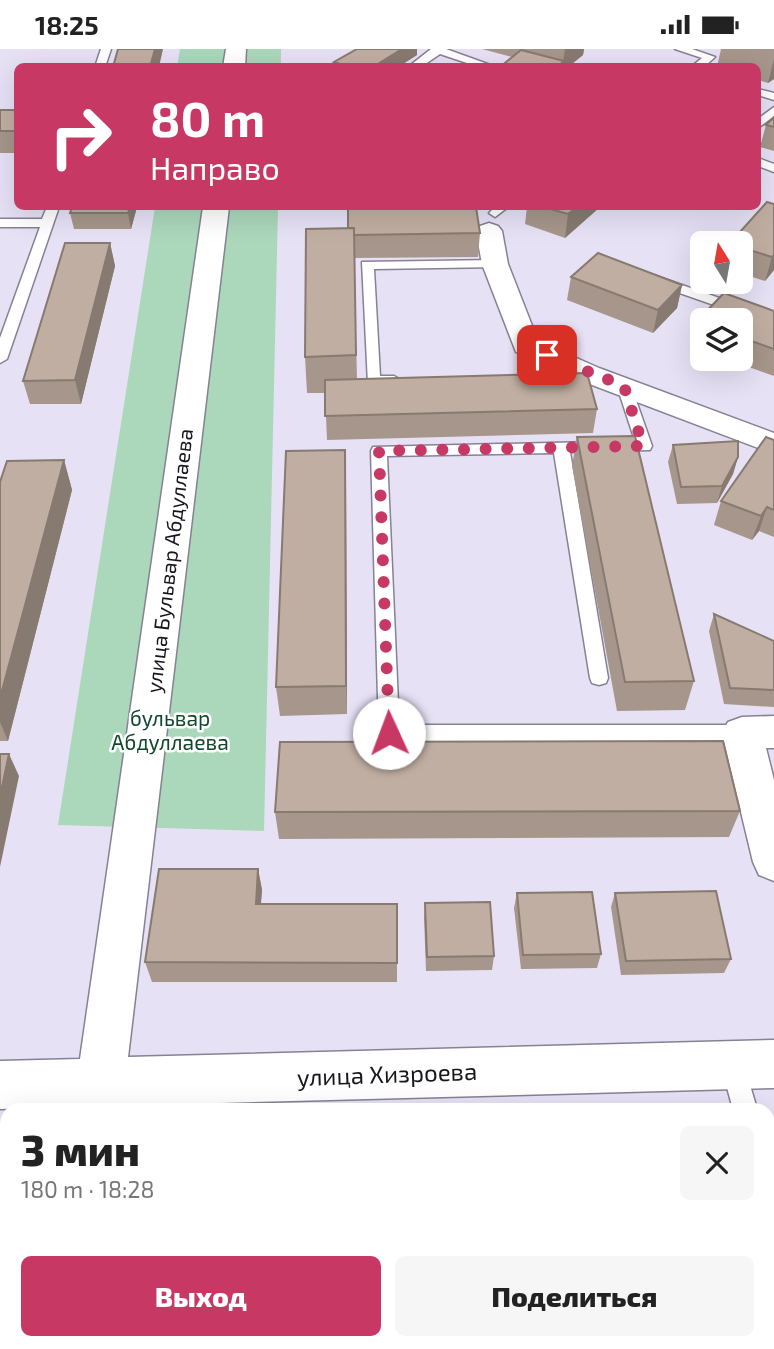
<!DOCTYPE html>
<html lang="ru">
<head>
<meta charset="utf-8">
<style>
	body { margin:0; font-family:"Exo 2",sans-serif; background:#f6f6f6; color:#222; height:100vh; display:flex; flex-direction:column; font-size:26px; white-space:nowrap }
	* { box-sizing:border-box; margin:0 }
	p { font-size:23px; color:#767676 }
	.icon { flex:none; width:38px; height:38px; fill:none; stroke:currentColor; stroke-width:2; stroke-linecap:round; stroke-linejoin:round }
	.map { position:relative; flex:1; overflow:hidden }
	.sheet { position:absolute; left:0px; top:1054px; width:775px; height:247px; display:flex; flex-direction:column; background:#fff; border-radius:21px 21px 0 0; box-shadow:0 7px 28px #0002 }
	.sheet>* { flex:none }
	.guide { position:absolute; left:14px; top:14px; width:747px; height:147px; border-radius:10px; box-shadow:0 7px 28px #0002; background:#c73964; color:#fff; overflow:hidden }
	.needle { width:46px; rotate:349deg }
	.buttons { position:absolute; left:690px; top:182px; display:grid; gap:14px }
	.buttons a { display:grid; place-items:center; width:63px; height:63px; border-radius:10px; background:#fff; box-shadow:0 7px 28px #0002; font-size:35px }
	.pin { position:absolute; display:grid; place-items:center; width:60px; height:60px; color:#fff; margin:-30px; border-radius:14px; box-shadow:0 4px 10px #0006 }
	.me { position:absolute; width:77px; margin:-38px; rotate:358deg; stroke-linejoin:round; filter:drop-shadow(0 0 5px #0008) }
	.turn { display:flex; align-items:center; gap:24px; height:147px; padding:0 21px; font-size:32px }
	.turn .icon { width:91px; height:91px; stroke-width:2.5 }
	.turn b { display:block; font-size:49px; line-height:60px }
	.round { display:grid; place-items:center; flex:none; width:74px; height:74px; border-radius:10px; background:#f6f6f6 }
	.head { display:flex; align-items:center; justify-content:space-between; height:119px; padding:0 21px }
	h1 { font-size:42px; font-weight:800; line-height:52px }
	.primary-button { display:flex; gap:14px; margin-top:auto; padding:14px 21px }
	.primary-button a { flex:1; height:80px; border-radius:10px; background:#c73964; color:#fff; font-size:28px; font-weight:800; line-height:80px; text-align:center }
	.primary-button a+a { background:#f6f6f6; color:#222 }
	.status { display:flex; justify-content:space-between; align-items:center; height:49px; padding:0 35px; background:#fff; direction:ltr }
	.status svg { height:19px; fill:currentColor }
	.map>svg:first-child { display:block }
</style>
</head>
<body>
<div class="status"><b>18:25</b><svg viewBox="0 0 49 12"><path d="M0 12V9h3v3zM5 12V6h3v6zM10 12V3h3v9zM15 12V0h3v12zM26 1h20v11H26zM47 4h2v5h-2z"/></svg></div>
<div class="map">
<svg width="774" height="1300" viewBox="0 0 774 1300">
	<rect width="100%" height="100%" fill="#e6e1f5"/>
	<path fill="#abd7bb" d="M180 0H281V17L177 18Z
		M155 158H278L264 782 58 776Z"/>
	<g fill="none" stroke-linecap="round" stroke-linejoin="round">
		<g stroke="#868193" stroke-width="3">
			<path id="lane" d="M101 0H111L105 18H95Z
				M431 0H446L496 18H479L440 5 421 18H408Z
				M675 0H692L715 8 704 18H691L702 9Z
				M758 40 774 44V51L758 46Z
				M774 58V67L758 79V70Z
				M758 109 774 115V123L758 117Z
				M47 158H59L7 310 0 314V289L40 178H0V170H42Z
				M495 158H508L495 168 489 164Z
				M495 211 500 212V218L374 220 380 327H394L401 331 394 335H368L362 213Z
				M656 227 774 268V277L651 234 649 231Z
				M624 332 631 337 652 397 650 401 570 403 608 629 606 634 599 636 592 634 590 629 554 404 387 407 399 676H742L749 678 752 684 749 690 742 692H389L382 690 379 684 371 402 373 398 635 392 617 337Z
				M733 1005 742 1009 757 1060H733L721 1017 724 1009Z
				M768 1136 774 1138V1184L768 1182Z
				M134 1293H162V1300H134Z"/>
		</g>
		<g stroke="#868193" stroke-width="3">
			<path id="street" d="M226 0H246L245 18H223Z
				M203 158H229L128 1008 774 991V1039L0 1060V1012L80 1010Z
				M489 174 498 177 502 182 508 215 538 292 599 319 774 384V405L579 331 516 303 482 215 476 182 480 177Z
				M774 667V699H766L774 731V832L759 826 753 813 722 684 728 673 742 668Z"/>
		</g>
		<use href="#lane" fill="#fff" fill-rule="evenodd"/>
		<use href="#street" fill="#fff" fill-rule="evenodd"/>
	</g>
	<path fill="#a6968b" d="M482 0H584L583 6 568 18H500L512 8Z
		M721 0H774V30L768 34 758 31V18H717Z
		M417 6 398 18H334V13Z
		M0 61H18V104H0Z
		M774 68V102L760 98 766 76Z
		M774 155V221L765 232 740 224V194Z
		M137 158 131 180H74L70 164Z
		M527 158H600L565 189 525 175Z
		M306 180 480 184 478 208 354 209 357 330 597 360 593 384 327 391 325 344H307L305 308Z
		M110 194 115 217 81 355H30L23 332Z
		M571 228 682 236 677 259 653 284 567 251Z
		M724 244 774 262V327L727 310H740V271H702V300L690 296 696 273Z
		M577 388 694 632 685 661 617 662 572 417Z
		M774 391V488L759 482 752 491 714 476 721 452Z
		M673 396 738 408 733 425 717 454 677 455 668 413Z
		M345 401 347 665 280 667 276 638Z
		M64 411 72 441 8 692H0V433Z
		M714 565 774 592V658L724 655 709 582Z
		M740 762 729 788 279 790 275 763Z
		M258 820 262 841 261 855H397V933H152L145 913Z
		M517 844 601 905 597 919 521 920 514 859Z
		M615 844 731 910 724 924 621 926 611 858Z
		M425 854 494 907 492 921 426 922 424 868Z
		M0 1156H7V1290H0Z"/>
	<path fill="#877a71" d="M155 0H163L159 18H150Z
		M402 0H417V6L398 18H373Z
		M565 0H584L583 6 568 18H557L563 13Z
		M774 10V30L768 34Z
		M130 158H137L131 180 128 164Z
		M577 158H600L565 189 568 165Z
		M110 194 115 217 81 355 75 331Z
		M774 206V221L765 232 772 208Z
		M682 236 677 259 653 284 658 261Z
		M345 401 346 430 347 665 346 637Z
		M738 408 733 425 717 454 722 437Z
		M64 411 72 441 8 692 0 673V649Z
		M767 458 759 482 752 491 761 467Z
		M9 705 19 727 0 818V747Z
		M258 820 262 841 259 875 256 855Z"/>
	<path fill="#c1aea2" stroke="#877a71" stroke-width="2" d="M118 0H155L150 18H113Z
		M357 0H402L373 18H349L334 13Z
		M521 1 564 12 557 18H500Z
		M0 61H18V82H0Z
		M774 68V78L766 76Z
		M767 153 774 155V206L772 208 740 198V194H730Z
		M72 158H130L128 164H70Z
		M476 158 480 184 354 186V179H348V159Z
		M543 158H577L568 165Z
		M354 179 356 306 305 308 306 180Z
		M65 194H110L75 331 23 332Z
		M598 204 682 236 658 261 571 228Z
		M724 244 774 262V300L740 288V271H702V275L696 273Z
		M587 324 597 360 325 367V331Z
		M635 387 694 632 625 633 577 388Z
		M766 388 774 391V461L767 458 761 467 721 452Z
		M738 392V408L722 437 681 438 673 396Z
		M345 401 346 637 276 638 286 402Z
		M64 411 0 649V433L7 412Z
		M714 565 774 592V641L730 639Z
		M723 692 740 762 275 763 280 693Z
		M0 705H9L0 747Z
		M159 820H258L256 855H397V914L145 913Z
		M716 842 731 910 626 912 615 844Z
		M592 843 601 905 523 906 517 844Z
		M490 853 494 907 427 908 425 854Z
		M0 1156H7V1283H0Z"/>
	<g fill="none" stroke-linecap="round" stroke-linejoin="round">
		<path stroke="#c73964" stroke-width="12" stroke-dasharray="0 21.6" d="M389 684 379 402 643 397 624 337 547 306"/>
	</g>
	<g text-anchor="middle" stroke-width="5" stroke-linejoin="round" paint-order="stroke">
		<g font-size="21" fill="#18161d" stroke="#fff">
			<text transform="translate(170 512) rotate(-83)" y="7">улица Бульвар Абдуллаева</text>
		</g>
		<g font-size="21" fill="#11472c" stroke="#fff">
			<text x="170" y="677">бульвар<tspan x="170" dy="24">Абдуллаева</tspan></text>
		</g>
		<g font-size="24" fill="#18161d" stroke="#fff">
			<text transform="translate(387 1026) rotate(-2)" y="8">улица Хизроева</text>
		</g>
	</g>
</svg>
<div class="buttons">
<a><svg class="needle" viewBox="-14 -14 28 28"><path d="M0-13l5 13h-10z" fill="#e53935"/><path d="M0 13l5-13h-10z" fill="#767676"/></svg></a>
<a><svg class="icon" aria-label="layers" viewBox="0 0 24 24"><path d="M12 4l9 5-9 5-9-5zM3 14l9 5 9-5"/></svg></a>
</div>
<div class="pin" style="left:547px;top:306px;background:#d93025"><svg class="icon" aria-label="arrive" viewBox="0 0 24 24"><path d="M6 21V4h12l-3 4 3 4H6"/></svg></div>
<svg class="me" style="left:389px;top:684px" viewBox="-20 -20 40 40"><circle r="19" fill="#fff"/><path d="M0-13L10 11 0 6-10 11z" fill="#c73964"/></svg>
<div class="guide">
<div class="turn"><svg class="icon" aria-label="right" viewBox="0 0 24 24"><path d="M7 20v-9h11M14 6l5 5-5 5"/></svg><div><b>80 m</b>Направо</div></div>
</div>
<section class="sheet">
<div class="head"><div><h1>3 мин</h1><p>180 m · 18:28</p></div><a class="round"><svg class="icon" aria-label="close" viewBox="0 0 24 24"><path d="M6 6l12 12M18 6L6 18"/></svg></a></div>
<div class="primary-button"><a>Выход</a><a>Поделиться</a></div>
</section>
</div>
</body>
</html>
